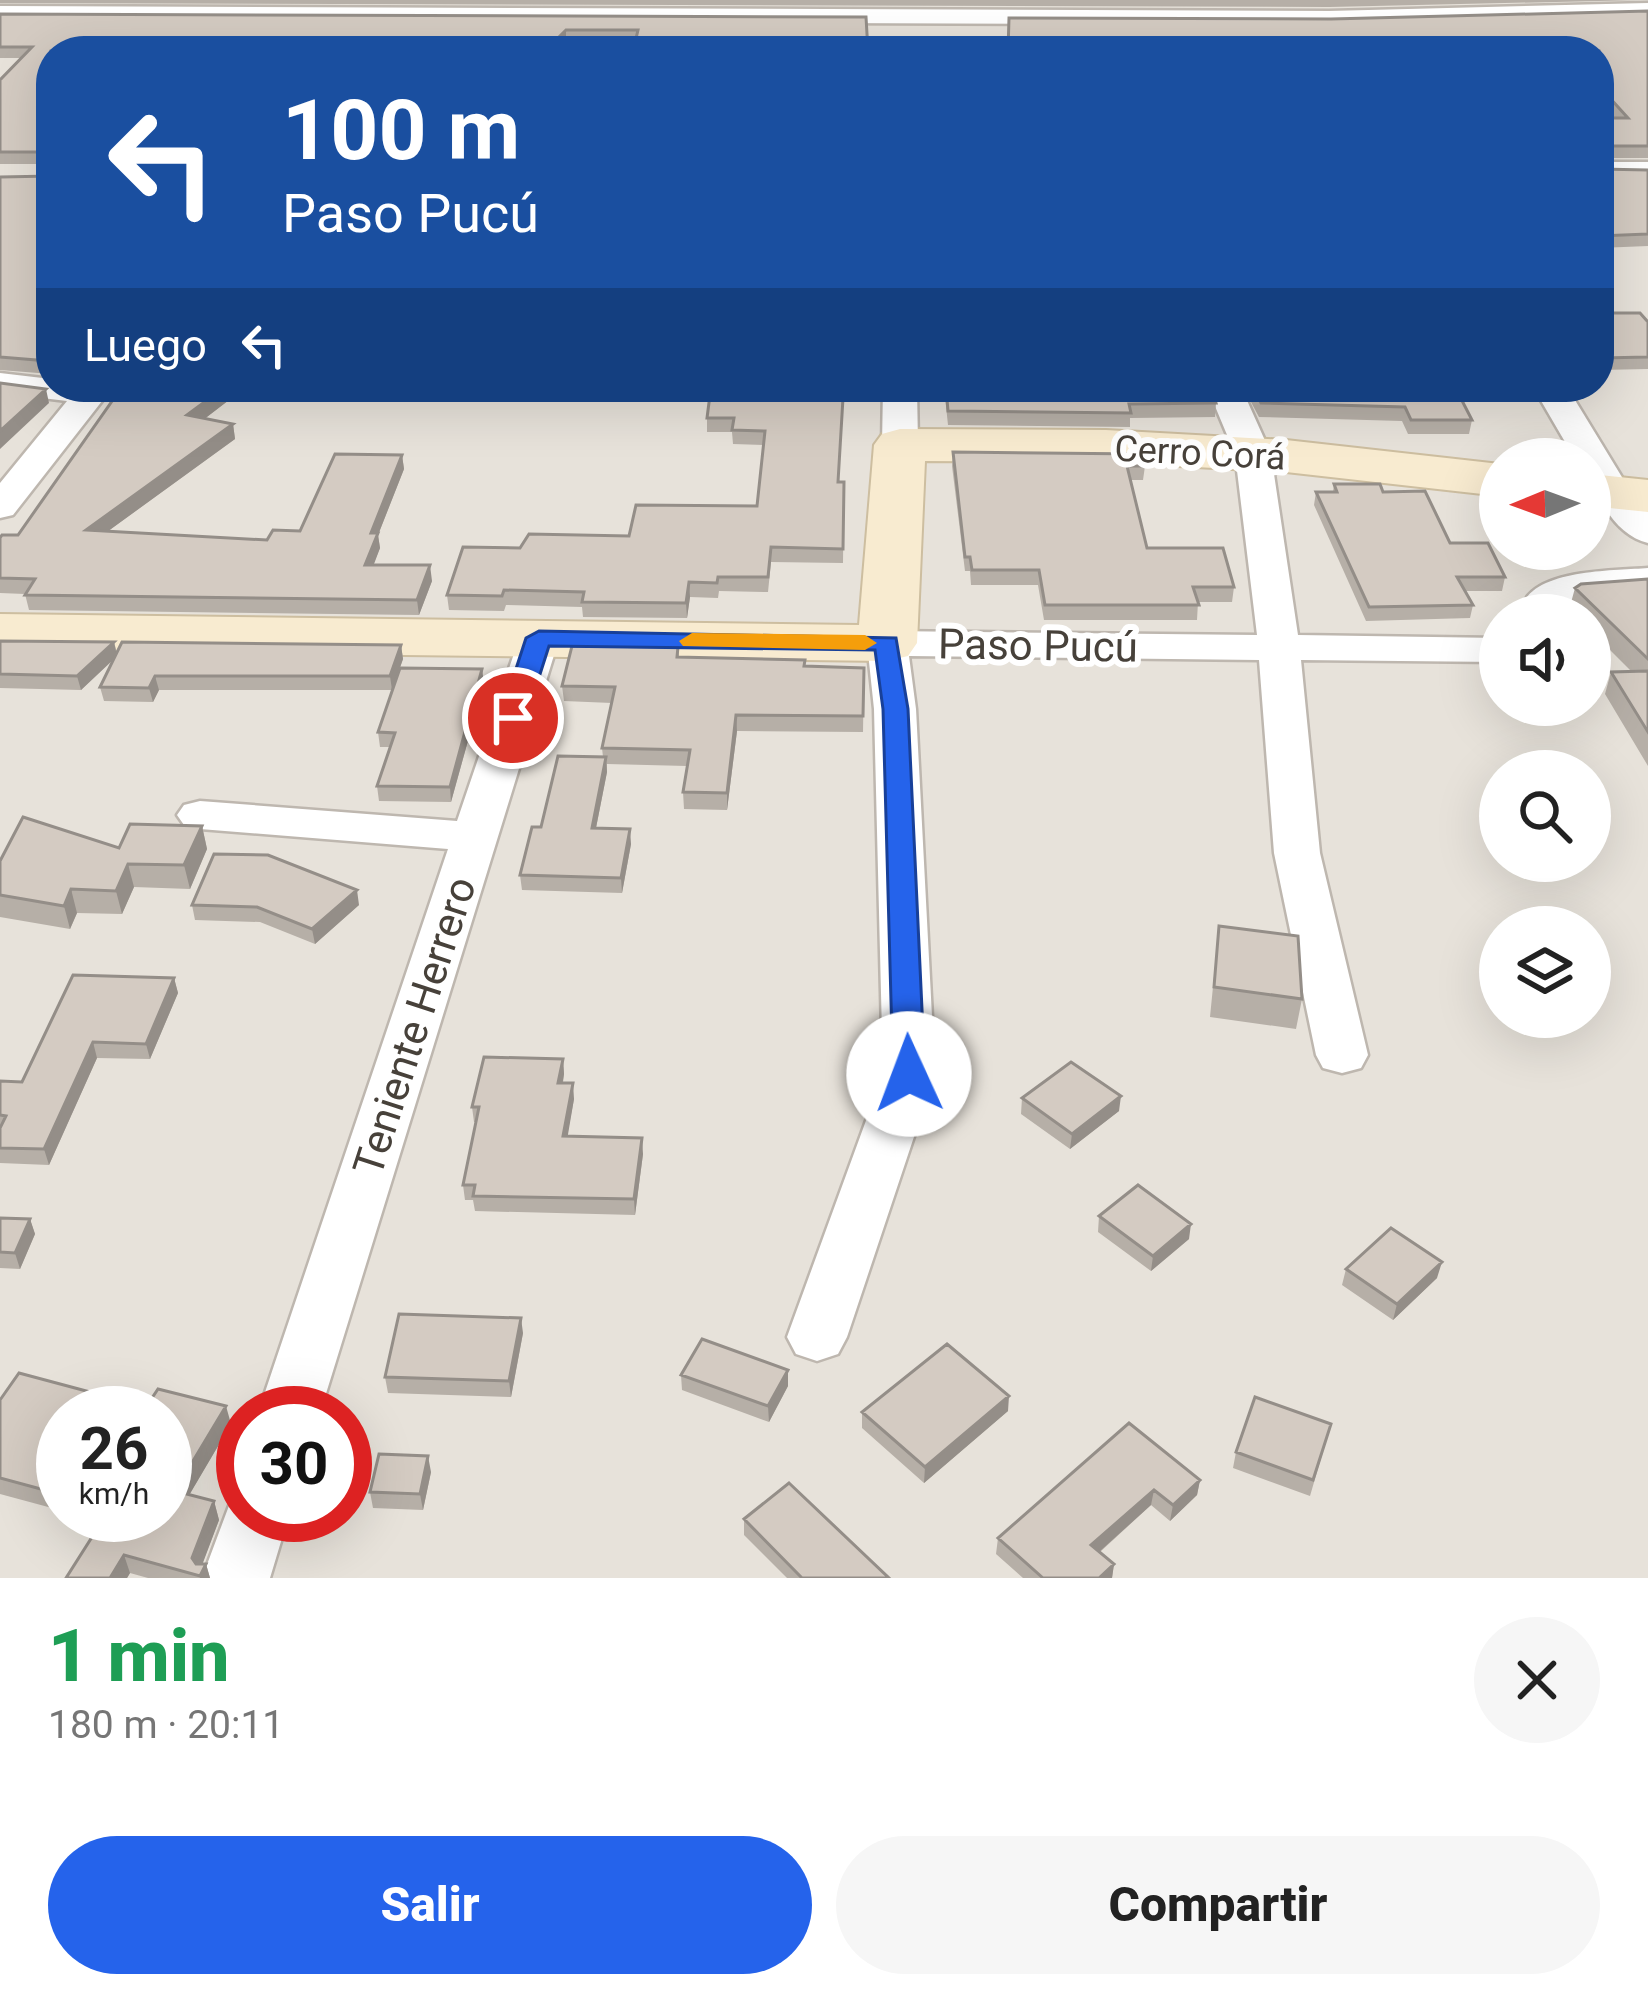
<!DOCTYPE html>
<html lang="es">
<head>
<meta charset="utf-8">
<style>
	body { margin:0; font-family:Roboto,sans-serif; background:#f6f6f6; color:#222; height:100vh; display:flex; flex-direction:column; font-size:45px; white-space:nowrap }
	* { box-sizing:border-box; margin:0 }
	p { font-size:39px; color:#767676 }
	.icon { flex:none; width:66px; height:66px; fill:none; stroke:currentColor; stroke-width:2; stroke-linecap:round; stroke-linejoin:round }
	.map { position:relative; height:1578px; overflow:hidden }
	.drawer { display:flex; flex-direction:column; background:#fff; flex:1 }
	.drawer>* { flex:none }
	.banner { position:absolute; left:36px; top:36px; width:1578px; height:366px; border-radius:48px; box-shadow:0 12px 48px #0002; background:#1a4fa0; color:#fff; overflow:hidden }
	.needle { width:78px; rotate:269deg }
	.fabs { position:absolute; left:1479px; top:438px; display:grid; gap:24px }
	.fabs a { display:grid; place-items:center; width:132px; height:132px; border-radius:50%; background:#fff; box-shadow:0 12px 48px #0002; font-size:60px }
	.speed { position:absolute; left:36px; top:1386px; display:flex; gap:24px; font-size:60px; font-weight:700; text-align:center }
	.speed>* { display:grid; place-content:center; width:156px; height:156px; border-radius:50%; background:#fff; box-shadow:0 12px 48px #0002; line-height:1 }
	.speed small { font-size:30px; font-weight:400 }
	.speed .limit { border:18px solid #d22; background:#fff; color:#111 }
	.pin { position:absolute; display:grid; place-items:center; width:102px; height:102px; color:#fff; margin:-51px; border:6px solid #fff; border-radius:50%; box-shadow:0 3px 12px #0007 }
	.me { position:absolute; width:132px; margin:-66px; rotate:358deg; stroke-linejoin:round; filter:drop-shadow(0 0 9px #0008) }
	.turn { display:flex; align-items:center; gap:42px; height:252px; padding:0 48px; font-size:54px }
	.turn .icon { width:156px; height:156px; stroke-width:2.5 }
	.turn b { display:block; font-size:84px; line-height:102px }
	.then { display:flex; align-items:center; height:114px; padding:0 48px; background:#0003; gap:24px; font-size:45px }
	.round { display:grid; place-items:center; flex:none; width:126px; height:126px; border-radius:63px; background:#f6f6f6 }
	.summary { display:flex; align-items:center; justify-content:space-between; height:204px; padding:0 48px }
	h1 { font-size:72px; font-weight:800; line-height:90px; color:#1e9e55 }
	.action { display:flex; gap:24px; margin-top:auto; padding:24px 48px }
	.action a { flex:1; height:138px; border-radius:72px; background:#2563eb; color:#fff; font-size:48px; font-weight:800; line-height:138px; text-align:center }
	.action a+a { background:#f6f6f6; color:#222 }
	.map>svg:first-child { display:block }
</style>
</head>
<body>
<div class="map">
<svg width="1648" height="1578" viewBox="0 0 1648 1578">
	<rect width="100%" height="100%" fill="#f4f0eb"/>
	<path fill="#e7e2da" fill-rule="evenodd" d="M0 0H1648V1578H0ZM51 51H1599V387H51ZM1500 459H1590V549H1500ZM1500 615H1590V705H1500ZM1500 771H1590V861H1500ZM1500 927H1590V1017H1500ZM63 1413H165V1515H63ZM243 1413H345V1515H243Z"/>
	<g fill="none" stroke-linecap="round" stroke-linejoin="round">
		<g stroke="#beb7af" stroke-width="5">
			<path id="minor" d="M1648 3V17L1329 25 0 20V6L1329 11Z
				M1599 162H1648V178H1599Z
				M0 373 51 379V387H113L13 515 0 518V483L67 401 0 393Z
				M883 387H917L918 445 912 452H888L882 445Z
				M1207 387H1241L1271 454 1298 635 1500 638V662L1301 660 1320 853 1368 1055 1361 1068 1342 1073 1323 1068 1316 1055 1274 853 1259 660 909 656 916 709 935 1074 847 1337 838 1354 817 1361 796 1354 787 1337 883 1074 874 709 867 643 873 634 887 631 1257 635 1235 454Z
				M1533 387H1567L1628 487 1648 509V543C1614 535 1590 491 1590 459H1575Z
				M1648 568V592L1580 597 1561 610V615H1521C1522 568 1615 571 1648 568Z
				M539 627 553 630 559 639 320 1413H258L448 849 200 829 184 825 177 815 184 805 200 801 457 821 519 639 525 630Z
				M243 1491V1515H289L270 1578H202L233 1495Z"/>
		</g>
		<g stroke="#cdbea0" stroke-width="4">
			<path id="secondary" d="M900 429 1106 430 1286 440 1500 464V496L1286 472 1106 462 925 461 917 643 908 656 887 661 0 650V614L859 625 874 445 882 434Z
				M1590 474 1648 480V512L1590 506Z"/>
		</g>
		<use href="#minor" fill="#fff" fill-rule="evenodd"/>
		<use href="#secondary" fill="#f8ebd0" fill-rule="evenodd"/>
	</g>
	<path fill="#b6afa7" d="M0 0H1641L1329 7 0 3Z
		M1648 11V158H1599L1604 118H1614L1599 101V51H1008L1331 19Z
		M0 14 866 17 636 41 51 51V164H0V80L21 58H0Z
		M1599 169 1648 170V246L1599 248Z
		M51 176V374L0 370V177Z
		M1599 313 1648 322V369L1599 370Z
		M122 387H246L204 419 233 424 235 439 108 531 267 540 300 531 402 455 404 469 378 535 380 548 373 565 432 581 419 615 29 610 25 594 0 593V538L18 535Z
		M817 387 816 397 839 482H844L843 563 771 562 768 592 719 591 718 598 690 597 687 618 583 617 582 607 506 605 504 611 449 610 447 595 520 548 629 536 757 506 764 445 733 444 732 432H707V418Z
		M944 387H1211L1216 403 1215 417 1130 418V427L948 425Z
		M1243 387H1506L1504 400H1461L1472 420 1469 434H1408L1402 421 1259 417Z
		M953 452 1145 466 1143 480H1131L1147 548 1234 587 1232 602H1198L1197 620H1044L1038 585H971L970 571H965L952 466Z
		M1334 484 1383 492 1450 543 1505 577 1502 591H1465L1473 605 1470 618 1366 621 1314 505 1316 492H1333Z
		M1648 579V766L1605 694 1611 672 1631 671 1590 630V615H1575L1569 610 1575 588Z
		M0 641 114 642 117 653 401 645 403 659 392 690H159L153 702 104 701 100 687 113 660 81 690 0 688Z
		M678 647 679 657 805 666 864 668 863 732 737 731 727 810 684 809 683 792 687 766 607 764V772L596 828 631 844 622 893 522 890 520 875 541 827 603 757 602 748 612 703 564 701 562 686Z
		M484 683 451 802 379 801 377 786 390 747H380L378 732Z
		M202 826 207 849 190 889 134 887 122 914 77 913 70 929 0 917V861L119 848Z
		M192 905H359L315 944 260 922 195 920Z
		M1219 926 1302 999 1296 1029 1210 1017Z
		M174 978 178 993 150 1059 97 1058 49 1165 0 1163V1081L22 1082Z
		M563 1059 564 1074 563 1083 574 1099 567 1136 643 1154 635 1215 475 1211 473 1200H465L463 1185 476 1122H474L472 1107Z
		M1022 1098 1119 1111 1070 1149 1021 1114Z
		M1099 1216 1189 1239 1151 1271 1098 1232Z
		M0 1218 30 1219 35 1234 20 1269 0 1268Z
		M1346 1269 1437 1278 1393 1320 1342 1285Z
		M523 1333 511 1397 388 1393 385 1377Z
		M681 1375 788 1386 769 1422 682 1390Z
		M0 1400 231 1424 189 1495 214 1501 219 1520 202 1564H206L210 1578H148L130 1573 127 1578H66L102 1522 77 1515H165L63 1413V1511L0 1494Z
		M1008 1411 924 1483 862 1428V1412Z
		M1129 1423 1200 1480 1197 1495 1170 1521 1151 1505 1100 1552 1114 1564 1112 1578H1023L996 1554 998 1538Z
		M1331 1424 1310 1496 1233 1468 1236 1452Z
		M431 1472 423 1510 373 1508 370 1492Z
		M744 1519 889 1578H787L744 1535Z"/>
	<path fill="#948e88" d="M566 30V41L556 51H545Z
		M225 387H246L190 430 187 415Z
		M46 389 49 403 0 449V431Z
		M233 424 235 439 89 545 86 530Z
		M402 455 404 469 378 535 380 548 368 580 365 565 371 533Z
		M430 565 432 581 419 615 417 600Z
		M689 582 690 597 687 618 686 603Z
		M114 642 117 656 81 690 77 676Z
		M401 645 403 659 392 690 390 676Z
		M482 669 484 683 451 802 450 787Z
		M155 676 159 690 153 702 149 688Z
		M736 715 737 731 727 810V793Z
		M606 757 607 772 593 843 592 828Z
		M202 826 207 849 190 889 184 865Z
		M630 829 631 844 622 893 621 878Z
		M128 864 134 887 122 914 116 891Z
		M71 889 77 913 70 929 64 906Z
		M357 890 359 905 315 944 312 929Z
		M174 978 178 993 150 1059 146 1044Z
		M93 1042 97 1058 49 1165 44 1149Z
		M563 1059 564 1074 560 1098 558 1083Z
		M573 1083 574 1099 565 1152 563 1136Z
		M1121 1096 1119 1111 1070 1149 1072 1134Z
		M642 1138 643 1154 635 1215 634 1199Z
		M30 1219 35 1234 20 1269 15 1253Z
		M1191 1224 1189 1239 1151 1271 1153 1256Z
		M1442 1262 1437 1278 1393 1320 1397 1304Z
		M521 1318 523 1333 511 1397 509 1381Z
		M788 1370V1386L769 1422 768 1406Z
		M1009 1396 1008 1411 924 1483 925 1467Z
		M226 1406 231 1424 181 1509 175 1491Z
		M428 1456 431 1472 423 1510 420 1494Z
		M1200 1480 1197 1495 1170 1521 1173 1505Z
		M1154 1490 1151 1505 1089 1561 1091 1545Z
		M214 1501 219 1520 198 1576 192 1558Z
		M124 1555 130 1573 127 1578H110Z
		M206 1564 210 1578H200V1576Z
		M1114 1564 1112 1578H1099Z"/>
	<path fill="#d4cbc2" stroke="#948e88" stroke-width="3" d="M1648 11V146H1602L1599 148V124H1609L1604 118H1628L1599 86V51H1567L1564 48 1449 49 1450 51H1220L1216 43 1132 41 1136 51H1008L1009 18 1331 19Z
		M0 14 866 17 868 51H633L638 30H566L545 51H51V155L48 152H0V80L32 47H0Z
		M1599 169 1648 170V234L1599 236Z
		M51 176V366L48 361 0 357V177Z
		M1599 313H1640L1648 322V357L1601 358 1599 355Z
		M0 383 46 389 0 431Z
		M122 387H225L187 415 233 424 86 530 267 540 273 530 300 531 335 454 402 455 371 533H378L365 565H430L417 600 25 595 35 579 0 578V538L2 535H18Z
		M711 387H816L815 397 843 398 838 482H844L843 549 771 547 768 577H718L717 583 689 582 686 603 582 602 584 592 504 590 502 596 447 595 463 547 520 548 529 534 629 536 636 505 757 506 765 431 732 430 734 418H707Z
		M946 387H1211L1216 403 1129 404 1131 413 948 411Z
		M1253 387H1455L1472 420H1411L1405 407 1261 403Z
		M953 452 1142 454 1145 466H1127L1147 548H1223L1234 587H1193L1199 605H1045L1039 570H972L970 557H965Z
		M1334 484H1380L1383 492 1425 491 1450 543H1488L1505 577H1457L1473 605 1369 607 1316 492H1337Z
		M1648 579V659L1575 588 1581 584Z
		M0 641 114 642 77 676 0 674Z
		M122 642 401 645 390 676H155L149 688 100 687Z
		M572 646 678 647 677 657 805 660 804 666 864 668 863 716 736 715 727 793 683 792 690 750 602 748 615 687 562 686Z
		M400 668 482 669 450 787 377 786 395 733 378 732Z
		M1648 671V732L1611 672Z
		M558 756 606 757 592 828 630 829 621 878 520 875 532 827H541Z
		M23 817 119 848 130 824 202 826 184 865 128 864 116 891 71 889 64 906 0 895V861Z
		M214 854 268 855 357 890 312 929 257 907 192 905Z
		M1219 926 1298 936 1302 999 1214 987Z
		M73 975 174 978 146 1044 93 1042 44 1149 0 1148V1128L6 1116 0 1115V1081L22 1082Z
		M484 1057 563 1059 558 1083H573L563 1136 642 1138 634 1199 473 1196 475 1185H463L479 1107H472Z
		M1071 1062 1121 1096 1072 1134 1022 1098Z
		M1138 1185 1191 1224 1153 1256 1099 1216Z
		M0 1218 30 1219 15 1253 0 1252Z
		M1391 1228 1442 1262 1397 1304 1346 1269Z
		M399 1314 521 1318 509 1381 385 1377Z
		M702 1339 788 1370 768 1406 681 1375Z
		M947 1344 1009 1396 925 1467 862 1412Z
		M19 1373 146 1407 158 1389 226 1406 175 1491 214 1501 192 1558 196 1564H206L200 1576 124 1555 110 1578H66L106 1515H165V1413H63V1495L0 1478V1400Z
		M1255 1397 1331 1424 1313 1480 1236 1452Z
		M1129 1423 1200 1480 1173 1505 1154 1490 1091 1545 1114 1564 1099 1578H1043L998 1538Z
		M379 1454 428 1456 420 1494 370 1492Z
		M789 1483 889 1578H802L744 1519Z"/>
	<path fill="#2563eb" stroke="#184099" stroke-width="3" d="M539 631 896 638 908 709 925 1074 920 1082H897L893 1074 883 709 875 650 549 646 526 718 513 726 504 724 500 718 526 638Z"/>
	<path fill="#f59e0b" d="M692 633 865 635 877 643 865 650 683 646 679 641Z"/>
	<g text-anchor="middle" stroke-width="12" stroke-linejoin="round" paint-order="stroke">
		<g font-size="36" fill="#47413a" stroke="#fff">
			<text transform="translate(1200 452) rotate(3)" y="13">Cerro Corá</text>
		</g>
		<g font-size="42" fill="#47413a" stroke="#fff">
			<text transform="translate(1038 645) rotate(1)" y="15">Paso Pucú</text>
			<text transform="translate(414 1026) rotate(-72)" y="15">Teniente Herrero</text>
		</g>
	</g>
</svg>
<div class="fabs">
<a><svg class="needle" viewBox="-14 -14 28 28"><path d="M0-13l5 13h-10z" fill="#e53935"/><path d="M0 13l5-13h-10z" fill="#767676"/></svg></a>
<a><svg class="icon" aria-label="sound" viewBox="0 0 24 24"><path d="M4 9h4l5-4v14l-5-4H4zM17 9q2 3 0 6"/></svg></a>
<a><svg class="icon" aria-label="search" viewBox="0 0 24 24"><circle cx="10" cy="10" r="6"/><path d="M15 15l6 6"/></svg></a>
<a><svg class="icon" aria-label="layers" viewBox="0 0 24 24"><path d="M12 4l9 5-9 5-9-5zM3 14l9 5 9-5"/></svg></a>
</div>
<div class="speed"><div>26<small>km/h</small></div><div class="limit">30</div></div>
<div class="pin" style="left:513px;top:718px;background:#d93025"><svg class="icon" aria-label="arrive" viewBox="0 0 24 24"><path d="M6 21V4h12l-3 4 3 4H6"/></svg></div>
<svg class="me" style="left:909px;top:1074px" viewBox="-20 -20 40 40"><circle r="19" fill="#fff"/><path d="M0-13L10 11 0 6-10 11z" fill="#2563eb"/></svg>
<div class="banner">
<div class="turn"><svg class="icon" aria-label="left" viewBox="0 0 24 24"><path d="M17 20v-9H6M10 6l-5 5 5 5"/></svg><div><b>100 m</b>Paso Pucú</div></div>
<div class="then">Luego<svg class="icon" aria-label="left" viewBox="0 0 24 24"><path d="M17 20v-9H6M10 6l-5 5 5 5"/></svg></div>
</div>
</div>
<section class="drawer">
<div class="summary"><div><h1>1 min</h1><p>180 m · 20:11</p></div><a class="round"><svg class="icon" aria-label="close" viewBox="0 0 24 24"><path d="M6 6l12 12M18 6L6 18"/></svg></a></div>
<div class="action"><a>Salir</a><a>Compartir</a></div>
</section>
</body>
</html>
